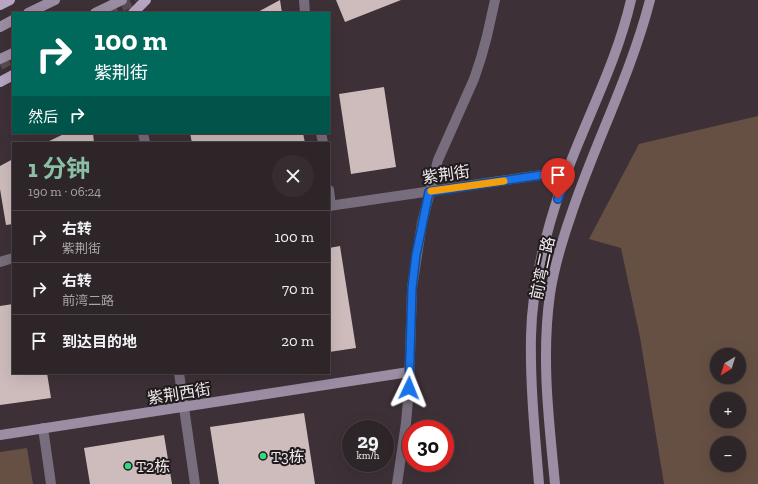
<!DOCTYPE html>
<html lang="zh">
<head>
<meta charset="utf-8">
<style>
	body { margin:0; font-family:"Zilla Slab","Noto Sans SC",serif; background:#362d31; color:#f1f3f6; height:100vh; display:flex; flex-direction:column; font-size:15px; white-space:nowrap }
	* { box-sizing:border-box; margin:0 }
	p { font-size:13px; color:#a7a5a8 }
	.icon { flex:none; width:22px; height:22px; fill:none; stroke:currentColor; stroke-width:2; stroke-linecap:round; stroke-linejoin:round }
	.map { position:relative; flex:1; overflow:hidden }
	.sheet { position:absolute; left:12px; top:142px; width:318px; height:232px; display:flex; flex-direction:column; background:#2e2529; border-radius:0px; box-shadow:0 4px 16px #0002,0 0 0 1px #494246 }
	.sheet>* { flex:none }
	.top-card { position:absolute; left:12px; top:12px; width:318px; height:122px; border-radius:0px; box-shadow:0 4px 16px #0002,0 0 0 1px #494246; background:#00695c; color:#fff; overflow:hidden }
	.needle { width:26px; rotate:218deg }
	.buttons { position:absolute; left:710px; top:348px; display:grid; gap:8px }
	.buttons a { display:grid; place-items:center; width:36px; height:36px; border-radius:50%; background:#2e2529; box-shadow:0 4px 16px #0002,0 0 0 1px #494246; font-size:20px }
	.speed { position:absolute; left:342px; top:420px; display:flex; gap:8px; font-size:20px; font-weight:700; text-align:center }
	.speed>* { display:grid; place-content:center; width:52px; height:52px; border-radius:50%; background:#2e2529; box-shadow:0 4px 16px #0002,0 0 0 1px #494246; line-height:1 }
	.speed small { font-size:10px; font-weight:400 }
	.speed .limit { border:6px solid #d22; background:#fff; color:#111 }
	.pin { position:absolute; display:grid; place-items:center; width:34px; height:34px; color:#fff; margin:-41px -17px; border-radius:50% 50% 50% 0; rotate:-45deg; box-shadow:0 0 4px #0007 }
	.pin .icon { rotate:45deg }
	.me { position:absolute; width:44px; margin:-22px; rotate:2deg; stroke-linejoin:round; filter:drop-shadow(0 0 3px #0008) }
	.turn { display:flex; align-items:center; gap:14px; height:84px; padding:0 16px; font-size:18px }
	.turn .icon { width:52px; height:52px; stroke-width:2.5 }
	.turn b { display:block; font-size:28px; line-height:34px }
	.then { display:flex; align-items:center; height:38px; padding:0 16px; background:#0003; gap:8px; font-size:15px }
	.round { display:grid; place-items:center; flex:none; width:42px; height:42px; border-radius:21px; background:#362d31 }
	.headline { display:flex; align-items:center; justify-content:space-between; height:68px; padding:0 16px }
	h1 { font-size:24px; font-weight:700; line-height:30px; color:#8abfa5 }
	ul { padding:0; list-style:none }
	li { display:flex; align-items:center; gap:12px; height:52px; padding:0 16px; border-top:1px solid #494246 }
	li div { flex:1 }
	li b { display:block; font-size:15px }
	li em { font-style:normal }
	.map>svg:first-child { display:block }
</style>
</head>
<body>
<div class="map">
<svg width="758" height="484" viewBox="0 0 758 484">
	<rect width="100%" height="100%" fill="#3d3137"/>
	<path fill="#665043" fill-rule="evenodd" d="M758 116V484H664L640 337 621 248 589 239 639 144ZM717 355H739V377H717ZM717 399H739V421H717ZM717 443H739V465H717Z
		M27 448 33 484H0V452Z"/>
	<path fill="#cdbcbb" d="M280 0 282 13H256Z
		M336 0H401L345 22Z
		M384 87 396 167 351 174 339 94Z
		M66 133H93L94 143H45Z
		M190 133H303L305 143H192Z
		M13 159V224L6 225 0 189V166Z
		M340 246 356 348 329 352V248Z
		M13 304V373H47L51 398 0 405V306Z
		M304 413 315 484H219L210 427Z
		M164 435 172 484H90L84 448Z"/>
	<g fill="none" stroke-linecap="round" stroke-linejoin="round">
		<path stroke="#584c52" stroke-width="10" stroke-dasharray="10 5" stroke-linecap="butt" d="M108 13 136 0
			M0 65 13 58"/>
		<path stroke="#776d7c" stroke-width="10" d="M304 0 305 13
			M143 133 145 143
			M321 133 323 143
			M329 190 331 206
			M329 206 568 171
			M0 262 13 258
			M179 373 195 484
			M43 428 51 484
			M397 484 406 423 409 388 412 288 422 223 438 160 474 79 481 58 487 36 495 0"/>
		<path stroke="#9b8da3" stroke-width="10" d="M28 13 55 0
			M95 13 122 0
			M0 27 13 20
			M0 59 13 53
			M0 435 409 372
			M539 484C535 435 530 385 531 336 532 285 545 235 561 188 583 124 616 66 631 0
			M555 484C549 421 541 358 550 294 554 267 562 241 571 215 595 143 631 74 650 0"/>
		<path stroke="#b7a5c2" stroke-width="10" d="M0 5 10 0
			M133 13 146 0
			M0 82 13 75"/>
	</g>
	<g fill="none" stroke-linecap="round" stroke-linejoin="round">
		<g stroke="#114b97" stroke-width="10">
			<path id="route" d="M409 388 412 288 416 255 429 192 568 171 558 199"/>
		</g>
		<use href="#route" stroke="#1a73e8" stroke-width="7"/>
		<path stroke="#f59e0b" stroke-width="7" d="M431 191 504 181"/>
	</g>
	<g fill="#34d881" stroke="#201b1d" stroke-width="1.5">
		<circle cx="263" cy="456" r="4"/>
		<circle cx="128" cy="466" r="4"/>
	</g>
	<g text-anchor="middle" stroke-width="4" stroke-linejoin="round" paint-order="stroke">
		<g font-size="16" fill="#f0e8ec" stroke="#201b1d">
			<text transform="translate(446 174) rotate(-8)" y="6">紫荆街</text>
			<text transform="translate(542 268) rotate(-78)" y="6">前湾二路</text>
			<text transform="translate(179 393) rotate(-9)" y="6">紫荆西街</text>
		</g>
		<g font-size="16" fill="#f0e8ec" stroke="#201b1d" text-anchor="start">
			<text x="271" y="462">T3栋</text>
			<text x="136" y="472">T2栋</text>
		</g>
	</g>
</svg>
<div class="buttons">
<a><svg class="needle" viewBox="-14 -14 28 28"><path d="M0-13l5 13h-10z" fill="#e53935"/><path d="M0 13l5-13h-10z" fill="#a7a5a8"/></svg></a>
<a>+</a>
<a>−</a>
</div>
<div class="speed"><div>29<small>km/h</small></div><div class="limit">30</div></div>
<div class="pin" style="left:558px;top:199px;background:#d93025"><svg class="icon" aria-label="arrive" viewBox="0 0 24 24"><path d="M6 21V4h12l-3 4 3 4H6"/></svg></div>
<svg class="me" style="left:409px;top:388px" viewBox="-20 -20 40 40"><path d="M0-17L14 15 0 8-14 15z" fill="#1a73e8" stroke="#fff" stroke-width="4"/></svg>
<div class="top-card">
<div class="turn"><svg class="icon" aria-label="right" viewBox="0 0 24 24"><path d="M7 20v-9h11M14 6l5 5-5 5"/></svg><div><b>100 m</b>紫荆街</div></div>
<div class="then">然后<svg class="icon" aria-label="right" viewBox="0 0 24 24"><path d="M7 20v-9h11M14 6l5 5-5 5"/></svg></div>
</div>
<section class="sheet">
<div class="headline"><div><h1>1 分钟</h1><p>190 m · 06:24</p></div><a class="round"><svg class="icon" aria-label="close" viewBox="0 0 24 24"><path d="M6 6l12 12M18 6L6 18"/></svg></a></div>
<ul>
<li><svg class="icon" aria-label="right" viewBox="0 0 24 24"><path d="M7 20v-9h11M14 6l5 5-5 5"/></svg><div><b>右转</b><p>紫荆街</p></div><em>100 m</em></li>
<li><svg class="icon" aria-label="right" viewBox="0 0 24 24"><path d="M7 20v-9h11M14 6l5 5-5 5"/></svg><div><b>右转</b><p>前湾二路</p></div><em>70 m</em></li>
<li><svg class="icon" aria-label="arrive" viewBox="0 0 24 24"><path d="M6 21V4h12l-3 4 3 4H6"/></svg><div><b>到达目的地</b></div><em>20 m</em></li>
</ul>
</section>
</div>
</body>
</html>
